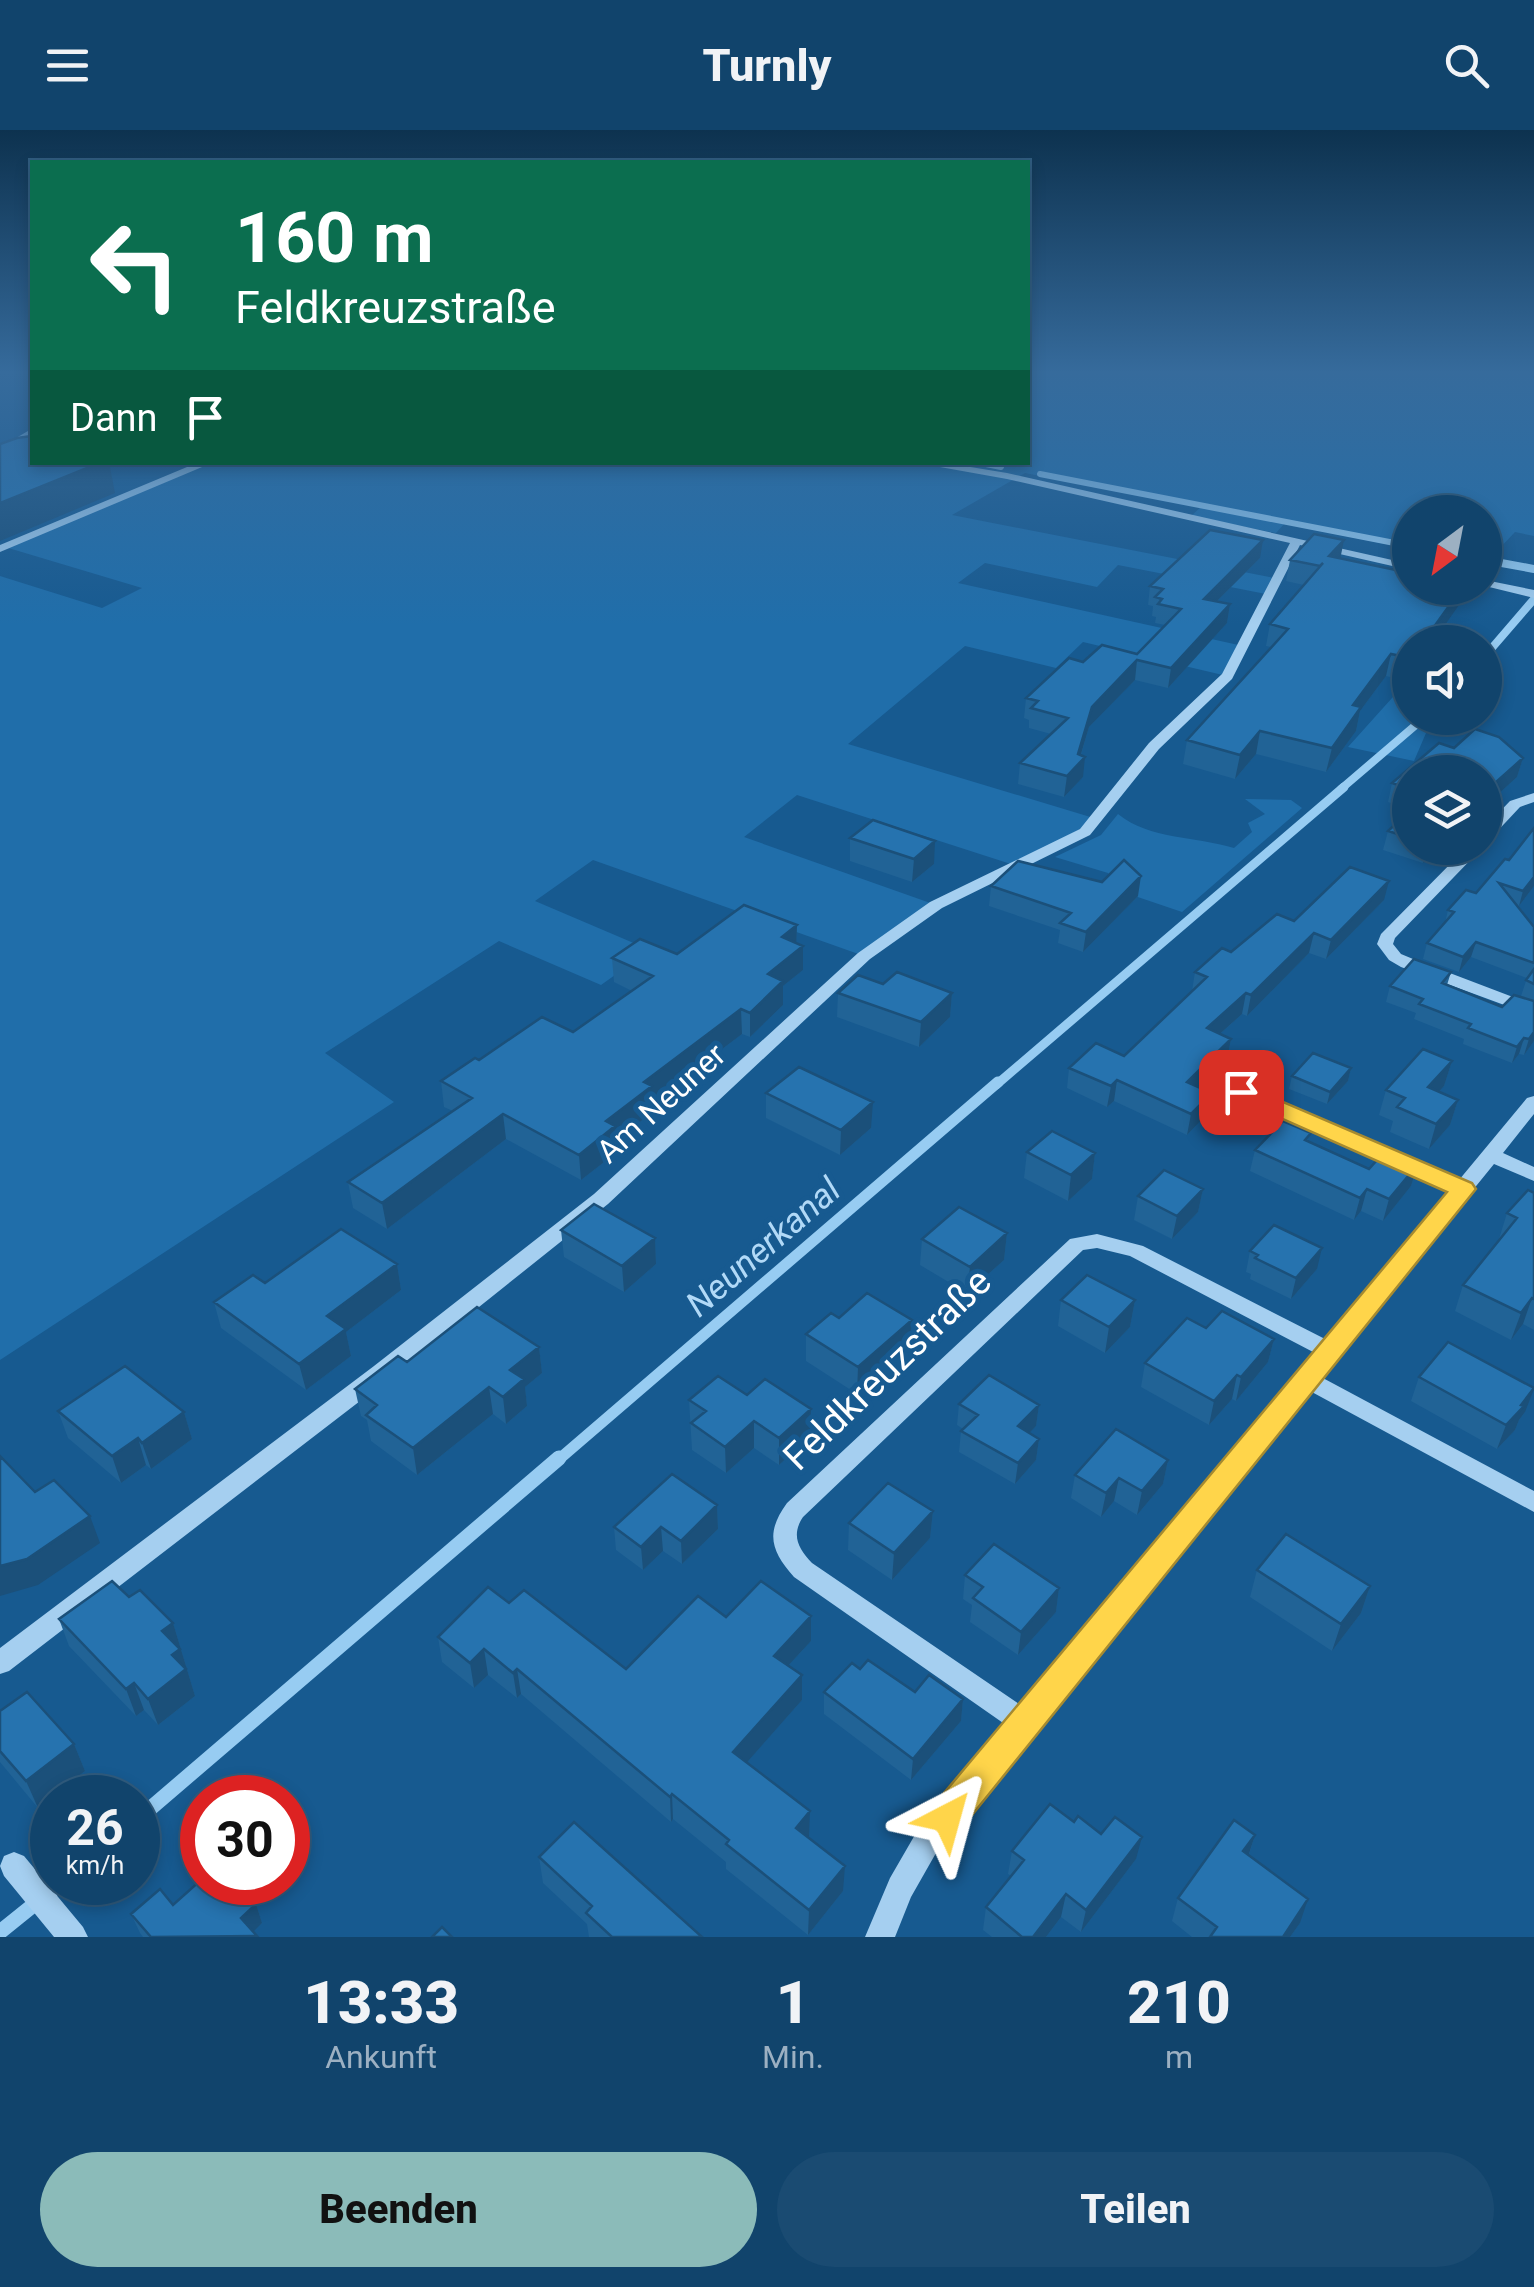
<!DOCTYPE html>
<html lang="de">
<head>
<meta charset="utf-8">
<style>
	body { margin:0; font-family:Roboto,sans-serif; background:#1a4b72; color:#f1f3f6; height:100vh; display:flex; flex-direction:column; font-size:38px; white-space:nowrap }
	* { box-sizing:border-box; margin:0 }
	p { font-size:32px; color:#9cb0c2 }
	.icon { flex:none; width:55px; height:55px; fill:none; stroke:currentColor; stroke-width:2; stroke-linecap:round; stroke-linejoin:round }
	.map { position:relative; height:1807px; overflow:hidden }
	.panel { display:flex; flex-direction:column; background:#11446c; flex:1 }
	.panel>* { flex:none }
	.guide { position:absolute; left:30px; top:30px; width:1000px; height:305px; border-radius:0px; box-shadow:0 5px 15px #0003,0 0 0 2px #305c7f; background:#0b6e4f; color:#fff; overflow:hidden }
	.needle { width:65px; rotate:212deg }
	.fabs { position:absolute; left:1392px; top:365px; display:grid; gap:20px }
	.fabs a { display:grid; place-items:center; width:110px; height:110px; border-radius:50%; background:#11446c; box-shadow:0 5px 15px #0003,0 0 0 2px #305c7f; font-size:50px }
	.speed { position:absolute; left:30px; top:1645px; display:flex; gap:20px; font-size:50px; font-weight:700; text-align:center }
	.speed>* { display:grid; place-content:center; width:130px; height:130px; border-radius:50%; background:#11446c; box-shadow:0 5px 15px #0003,0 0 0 2px #305c7f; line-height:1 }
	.speed small { font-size:25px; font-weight:400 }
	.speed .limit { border:15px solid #d22; background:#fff; color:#111 }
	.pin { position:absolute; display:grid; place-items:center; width:85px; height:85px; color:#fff; margin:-42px; border-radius:20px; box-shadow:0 5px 15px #0006 }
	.me { position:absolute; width:110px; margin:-55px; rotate:39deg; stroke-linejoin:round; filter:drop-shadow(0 0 8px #0008) }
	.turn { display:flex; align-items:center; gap:35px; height:210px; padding:0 40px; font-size:45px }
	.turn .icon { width:130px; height:130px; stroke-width:2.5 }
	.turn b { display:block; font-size:70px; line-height:85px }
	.then { display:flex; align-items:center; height:95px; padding:0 40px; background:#0003; gap:20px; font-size:38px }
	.eta { display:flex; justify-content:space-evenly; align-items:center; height:170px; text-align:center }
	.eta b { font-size:60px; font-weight:800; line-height:70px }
	.action { display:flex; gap:20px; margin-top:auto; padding:20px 40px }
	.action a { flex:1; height:115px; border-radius:60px; background:#8bbbb9; color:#111; font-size:40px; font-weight:800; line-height:115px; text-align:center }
	.action a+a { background:#1a4b72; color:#f1f3f6 }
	header { display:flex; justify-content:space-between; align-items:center; height:130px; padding:0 40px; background:#11446c; font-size:45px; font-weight:800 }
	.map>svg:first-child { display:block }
</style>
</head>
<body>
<header><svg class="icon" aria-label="menu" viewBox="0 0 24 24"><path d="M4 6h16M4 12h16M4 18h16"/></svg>Turnly<svg class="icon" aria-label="search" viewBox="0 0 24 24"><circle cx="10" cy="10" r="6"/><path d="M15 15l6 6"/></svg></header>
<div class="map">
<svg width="1534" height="1807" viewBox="0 0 1534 1807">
	<rect width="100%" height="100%" fill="#175a90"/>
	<path fill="#206eaa" d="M1028 242H1534V406L1515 402 1498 420 1485 418V382H1410V419L1212 379 1284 394 1276 403 1191 386 1201 377 1025 343 952 385 1274 448 1266 464 1118 435 1097 457 985 433 958 453 1243 516 1227 546 1083 512 1056 538 965 516 848 614 1097 689 1017 736 797 665 744 707 936 775 864 826 593 730 535 771 650 820 601 855 499 811 325 923 394 972 0 1230V446L102 478 142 458 5 417 209 333 1028 332Z
		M1401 558H1410V588H1451L1429 596 1414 631 1348 617Z
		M1245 669 1291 670 1302 678 1182 782 1123 762 1108 743 1055 727 1101 705 1118 684C1150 710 1195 706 1234 718L1252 702 1248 693 1265 684Z"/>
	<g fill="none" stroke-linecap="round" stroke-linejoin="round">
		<path stroke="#97ccf2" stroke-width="6" d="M0 321 32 302
			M976 332 1001 337
			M1040 344 1410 416"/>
		<path stroke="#97ccf2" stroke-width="8" d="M1485 430 1534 439
			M1485 526 1534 469
			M1341 659 1424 588"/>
		<path stroke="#97ccf2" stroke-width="9" d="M996 955 1344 657"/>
		<path stroke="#97ccf2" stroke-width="11" d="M557 1331 998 952"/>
		<path stroke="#97ccf2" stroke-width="15" d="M138 1689 559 1328
			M0 1802 62 1752"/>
		<path fill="#a5cff0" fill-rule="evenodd" d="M199 332H214L0 422V415Z
			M912 332H940L1007 343 1410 434V440L1300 415 1232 549 1159 619 1090 705 942 778 870 829 608 1074 390 1248 9 1541 0 1544V1518L374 1236 594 1064 858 823 930 772 1080 699 1149 613 1222 544 1290 413 1007 349Z
			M1485 450 1534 460V468L1485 456Z
			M1534 663V672L1520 677 1490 709 1485 710V697L1510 671Z
			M1466 718H1482L1395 808 1393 814 1401 824 1413 829 1534 875V886L1401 837 1389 830 1377 814 1381 804Z
			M1241 956 1459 1050 1527 968 1534 966V984L1503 1023 1534 1037V1051L1494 1034 1321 1247 1534 1361V1382L1310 1261 936 1723 911 1767 895 1807H865L890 1748 916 1703 1006 1595 794 1447C771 1421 765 1403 787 1373L1070 1109 1097 1104 1143 1116 1327 1210 1450 1061 1235 966 1232 962 1235 958ZM1097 1118 1130 1126 1315 1223 1022 1576 812 1433C798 1418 791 1405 803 1387L1083 1120Z
			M14 1722 24 1726 83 1797 88 1807H54L4 1746 0 1736 4 1726Z"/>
	</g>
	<path fill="#216396" d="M1260 428 1217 471 1230 474 1227 493 1168 558 1135 550 1089 597 1081 625 1083 647 1064 667 1018 654 1020 633 1051 604 1029 598V590L1024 588 1026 568 1083 532 1137 524 1165 495 1155 493 1156 487 1152 486 1153 476 1148 475 1150 456Z
		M1340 429 1459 475 1410 512V545L1406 551 1386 546 1360 581 1356 601 1326 642 1256 624 1235 649 1183 634 1187 610 1271 517 1266 516 1270 494 1304 455 1286 451 1290 430Z
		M1475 599 1499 607 1523 628 1517 647 1485 676V642H1410V718H1440L1423 733 1383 720 1388 701 1410 680 1388 672 1392 653 1439 613 1454 618Z
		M1534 698V756L1519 776 1534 797V911L1524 925 1519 924 1512 933 1463 914 1464 909 1414 889 1416 883 1386 872 1390 856 1451 842 1447 855 1502 877 1531 870 1521 866 1527 848 1471 827 1459 842 1423 829 1427 813 1445 793 1448 780 1476 763 1509 730Z
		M850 708 934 734 912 752 850 731Z
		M991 756 1138 766 1083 822 1058 813 1060 800 989 776Z
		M1384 770 1326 829 1309 823 1247 886 1242 884 1220 904 1231 909 1227 929 1199 957 1208 983 1187 1005 1114 971 1107 977 1067 958 1069 938 1124 926 1192 861 1195 842 1294 791Z
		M797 795 796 813 803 816V840L783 856V875L750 907 742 904 652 972 653 982 616 1010 617 1022 581 1050 506 1009 387 1099 353 1078 348 1052 453 981 444 977 441 951 479 930 573 902 632 861 614 852 612 828 677 824Z
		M883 854 952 863 950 887 919 917 837 887 838 863Z
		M1452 931 1444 956 1439 962 1458 970 1450 995 1429 1019 1390 1002 1393 991 1379 985 1386 960Z
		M1351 938 1348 951 1327 974 1289 959 1292 946Z
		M766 963 871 998 840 1025 766 988Z
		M1308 1012 1369 1039 1418 1034 1411 1056 1383 1091 1361 1081 1354 1090 1250 1041 1255 1020Z
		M1027 1022 1095 1023 1092 1049 1068 1071 1024 1048Z
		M1203 1059 1198 1082 1172 1109 1134 1090 1138 1066Z
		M1534 1063V1200L1523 1194 1511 1210 1455 1181 1463 1155 1500 1109H1499L1507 1083Z
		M561 1100 655 1108 656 1134 624 1162 564 1127Z
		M1007 1103 1004 1130 967 1163 920 1135 922 1109Z
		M1250 1121 1317 1139 1291 1169 1250 1149 1251 1144 1246 1142Z
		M397 1134 401 1160 346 1202 351 1226 306 1260 221 1198 214 1172 265 1153Z
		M1061 1170H1135L1130 1197 1105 1223 1058 1196Z
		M839 1188 912 1190 910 1217 857 1264 806 1231V1204Z
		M1206 1198 1274 1209 1268 1232 1236 1271 1232 1269 1209 1295 1141 1257 1145 1233Z
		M539 1217 542 1243 525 1257 527 1276 506 1294 493 1284 417 1345 371 1311 367 1290 361 1286 355 1259 407 1232Z
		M1419 1247 1525 1282 1519 1290 1515 1300 1497 1319 1411 1271Z
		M689 1270 810 1306 779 1335 754 1318 726 1343 692 1320Z
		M959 1274 1039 1275 1036 1296 1029 1303 1039 1309 1036 1330 1015 1354 959 1322 961 1301 963 1299 957 1295Z
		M58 1281 184 1282 192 1309 151 1339 146 1335 121 1353 68 1308Z
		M1168 1330 1163 1354 1137 1385 1114 1371 1101 1387 1071 1368 1075 1345Z
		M717 1375 718 1399 682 1434 663 1421 643 1440 616 1420 614 1397Z
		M933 1381 930 1408 892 1450 848 1420 849 1393Z
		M1257 1440 1370 1456 1361 1483 1332 1521 1250 1467Z
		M965 1445 1059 1458 1056 1482 1018 1525 970 1492 972 1475 963 1469Z
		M129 1467 173 1493 195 1566 158 1595 144 1580 136 1586 69 1516 59 1489Z
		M509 1473 626 1539 726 1487 811 1511 788 1536 802 1545V1570L747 1632 809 1706 808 1708 843 1761 808 1805 726 1739V1732L673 1689 671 1692 521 1564 517 1568 488 1545 474 1558 442 1532 438 1507Z
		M860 1539 915 1562 963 1569 961 1591 911 1650 824 1584V1562Z
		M0 1581 74 1614 85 1641 38 1678 0 1632Z
		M1074 1692 1136 1729 1081 1802 1061 1787 1046 1807H992L983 1800 986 1777 1011 1746 1008 1744 1012 1721Z
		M1255 1705 1249 1725 1300 1793 1290 1807H1192L1172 1791 1178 1768Z
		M539 1727 702 1807H589L587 1794 543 1753Z
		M216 1761 256 1774 262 1793 253 1801 258 1807H143L140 1803 131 1784 173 1775Z"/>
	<path fill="#1b507a" d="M88 332H109L115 363 0 411V373Z
		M1263 410 1260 428 1201 487 1204 469Z
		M1344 410 1340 430 1329 426Z
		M1462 458H1464L1459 475 1433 512H1423Z
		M1230 474 1227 493 1168 558 1171 538Z
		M1391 524 1386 546 1360 581 1356 601 1326 642 1332 618 1353 575Z
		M1137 530 1135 550 1089 597 1078 634 1085 627 1083 647 1064 667 1067 646 1078 624 1092 577Z
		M1260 601 1256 624 1235 649 1240 625Z
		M1523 628 1517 647 1485 676V662Z
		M935 711 934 734 912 752 914 729Z
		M1427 718H1440L1423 733Z
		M1141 746 1138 766 1083 822 1086 802Z
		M1534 747V756L1519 776 1523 761Z
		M1389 751 1384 770 1326 829 1331 810Z
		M797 795 796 819 782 807Z
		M1314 803 1309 823 1247 886 1251 865Z
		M1476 812 1471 827 1459 842 1463 827Z
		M803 816V840L783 856V875L750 907V883L768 844Z
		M952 863 950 887 919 917 921 892Z
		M1246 863 1242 884 1203 919 1207 898Z
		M741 879 742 904 652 972 653 982 616 1010 617 1022 581 1050 579 1025 606 991 644 952Z
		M1534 902V911L1524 925 1529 909Z
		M1524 908 1519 924 1512 933 1517 917Z
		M1231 909 1227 929 1183 973 1187 952Z
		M1452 931 1444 956 1421 982 1428 957Z
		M1351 938 1348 951 1327 974 1330 962Z
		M1117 950 1114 971 1107 977 1111 956Z
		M1212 963 1208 983 1187 1005 1191 984Z
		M1458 970 1450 995 1429 1019 1436 994Z
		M873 972 871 998 840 1025 841 1000Z
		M503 984 506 1009 387 1099 382 1073Z
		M1095 1023 1092 1049 1068 1071 1071 1045Z
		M1418 1034 1411 1056 1383 1091 1389 1069Z
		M1203 1059 1198 1082 1172 1109 1177 1086Z
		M1367 1059 1361 1081 1354 1090 1360 1068Z
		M1007 1103 1004 1130 967 1163 970 1137Z
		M655 1108 656 1134 624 1162 622 1136Z
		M1322 1118 1317 1139 1291 1169 1296 1148Z
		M397 1134 401 1160 346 1202 351 1226 306 1260 299 1234 327 1186Z
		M1532 1168 1523 1194 1511 1210 1521 1183Z
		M1135 1170 1130 1197 1105 1223 1109 1197Z
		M912 1190 910 1217 857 1264 858 1237Z
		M1274 1209 1268 1232 1236 1271 1241 1247Z
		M539 1217 542 1243 525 1257 527 1276 506 1294 503 1267 510 1240Z
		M1237 1245 1232 1269 1209 1295 1214 1271Z
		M489 1257 493 1284 417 1345 413 1318Z
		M1534 1259 1525 1282 1519 1290 1515 1300 1497 1319 1506 1295Z
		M1039 1275 1036 1296 1015 1318 1018 1296Z
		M811 1279 810 1306 779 1335V1308Z
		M184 1282 192 1309 151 1339 142 1313Z
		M754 1291V1318L726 1343 725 1317Z
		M138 1308 146 1335 121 1353 112 1326Z
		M1039 1309 1036 1330 1015 1354 1018 1333Z
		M1168 1330 1163 1354 1137 1385 1142 1361Z
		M1119 1348 1114 1371 1101 1387 1106 1363Z
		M717 1375 718 1399 682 1434 681 1411Z
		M933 1381 930 1408 892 1450 894 1423Z
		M90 1386 100 1413 38 1455 0 1466V1436Z
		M661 1397 663 1421 643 1440 641 1417Z
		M1370 1456 1361 1483 1332 1521 1341 1494Z
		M1059 1458 1056 1482 1018 1525 1021 1502Z
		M811 1486V1511L774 1551V1526Z
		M173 1493 195 1566 158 1595 148 1569 162 1501Z
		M484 1519 488 1545 474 1558 470 1533Z
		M517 1539 521 1564 517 1568 513 1543Z
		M802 1545V1570L734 1647 733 1622Z
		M134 1553 144 1580 136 1586 126 1559Z
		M963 1569 961 1591 911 1650 913 1629Z
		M74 1614 85 1641 38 1678 26 1651Z
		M672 1664 673 1689 671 1692 670 1667Z
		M810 1681 809 1706 795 1723 796 1698Z
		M1255 1705 1247 1730 1243 1721Z
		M1142 1707 1136 1729 1081 1802 1086 1780Z
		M845 1736 843 1761 808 1805 809 1780Z
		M1066 1764 1061 1787 1046 1807H1033Z
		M1308 1769 1300 1793 1290 1807H1283Z
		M256 1774 262 1793 248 1807 241 1788Z"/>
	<path fill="#2673af" stroke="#1b507a" stroke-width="2.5" d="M32 306V332H102L0 373V314L17 308Z
		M1210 400 1263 410 1204 469 1230 474 1171 538 1137 530 1092 577 1078 624 1085 627 1067 646 1020 633 1068 588 1031 578 1038 571 1026 568 1069 528 1083 532 1102 515 1137 524 1181 479 1158 474 1162 469 1155 467 1163 459 1150 456Z
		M1314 404 1344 410 1329 426 1410 443V458H1462L1423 512H1410V528L1391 524 1353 575 1361 577 1332 618 1260 601 1240 625 1187 610 1288 499 1270 494 1323 433 1320 436 1290 430Z
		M1475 599 1499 607 1523 628 1485 662V642H1410V659L1392 653 1439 613 1454 618Z
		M1410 680V708L1388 701Z
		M873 690 935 711 914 729 850 708Z
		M1534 698V747L1523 761 1499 753 1534 797V833L1476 812 1463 827 1427 813 1454 782 1448 780 1466 760 1476 763 1505 729 1509 730Z
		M1124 730 1141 746 1086 802 1060 793 1071 783 991 756 1018 731 1102 752Z
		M1350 737 1389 751 1331 810 1314 803 1251 865 1246 863 1207 898 1231 909 1187 952 1212 963 1191 984 1117 950 1111 956 1069 938 1096 913 1124 926 1207 847 1195 842 1222 818 1231 822 1277 784 1294 791Z
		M744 775 797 795 782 807 803 816 768 844 783 851 750 883 741 879 644 952 652 956 606 991 615 996 579 1025 503 984 382 1073 348 1052 472 968 441 951 475 928 479 930 542 887 573 902 653 846 612 828 640 809 677 824Z
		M1414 829 1451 842 1442 853 1502 877 1514 865 1534 871V902L1529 909 1524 908 1517 917 1468 898 1471 894 1419 874 1423 869 1390 856Z
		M1534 839V854L1526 850Z
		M897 842 952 863 921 892 838 863 858 845 883 854Z
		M1423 919 1452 931 1428 957 1458 970 1436 994 1397 977 1405 968 1386 960Z
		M1313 923 1351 938 1330 962 1292 946Z
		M799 937 873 972 841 1000 766 963Z
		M1283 991 1311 1003 1305 1010 1369 1039 1386 1020 1418 1034 1389 1069 1367 1059 1360 1068 1255 1020Z
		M1052 1001 1095 1023 1071 1045 1027 1022Z
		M1164 1040 1203 1059 1177 1086 1138 1066Z
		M1528 1060 1534 1063V1169L1532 1168 1521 1183 1463 1155 1517 1088 1507 1083Z
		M594 1074 655 1108 622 1136 561 1100Z
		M959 1077 1007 1103 970 1137 922 1109Z
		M1274 1095 1322 1118 1296 1148 1255 1128 1258 1125 1250 1121Z
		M341 1099 397 1134 327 1186 346 1199 299 1234 214 1172 253 1145 265 1153Z
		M1087 1145 1135 1170 1109 1197 1061 1170Z
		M867 1163 912 1190 858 1237 806 1204 831 1183 839 1188Z
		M477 1177 539 1217 510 1240 524 1249 503 1267 489 1257 413 1318 366 1285 377 1275 355 1259 398 1226 407 1232Z
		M1222 1181 1274 1209 1241 1247 1237 1245 1214 1271 1145 1233 1187 1188 1206 1198Z
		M1448 1212 1534 1258 1521 1275 1524 1276 1506 1295 1419 1247Z
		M125 1236 184 1282 142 1313 138 1308 112 1326 58 1281Z
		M989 1245 1039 1275 1018 1296 1039 1309 1018 1333 961 1301 978 1285 959 1274Z
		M718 1246 747 1265 765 1249 811 1279 779 1308 754 1291 725 1317 691 1293 706 1281 689 1270Z
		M1116 1299 1168 1330 1142 1361 1119 1348 1106 1363 1075 1345Z
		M0 1326 35 1362 54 1350 90 1386 27 1429 0 1436Z
		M672 1344 717 1375 681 1411 661 1397 641 1417 614 1397Z
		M888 1353 933 1381 894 1423 849 1393Z
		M1286 1404 1370 1456 1341 1494 1257 1440Z
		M994 1414 1059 1458 1021 1502 973 1468 983 1457 965 1445Z
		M112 1451 129 1467 140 1460 173 1493 162 1501 180 1519 172 1525 186 1539 148 1569 134 1553 126 1559 59 1489Z
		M761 1451 811 1486 774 1526 802 1545 733 1622 810 1681 796 1698 845 1736 809 1780 726 1714 729 1710 672 1664 670 1667 517 1539 513 1543 484 1519 470 1533 438 1507 488 1457 509 1473 524 1460 626 1539 698 1466 726 1487Z
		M868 1530 915 1562 929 1545 963 1569 913 1629 824 1562 852 1533 860 1539Z
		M27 1562 74 1614 26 1651 0 1621V1581Z
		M1050 1674 1074 1692 1078 1686 1101 1704 1115 1687 1142 1707 1086 1780 1066 1764 1033 1807H1022L986 1777 1024 1730 1012 1721Z
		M1234 1690 1255 1705 1243 1721 1308 1769 1283 1807H1210L1217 1797 1178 1768Z
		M574 1692 702 1807H612L586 1783 592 1776 539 1727Z
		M202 1749V1752H208L216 1761 225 1752H236L256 1774 241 1788 257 1806 151 1807 131 1784 160 1759 173 1775Z
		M442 1797 452 1807H432Z"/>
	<linearGradient id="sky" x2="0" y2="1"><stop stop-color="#0d324f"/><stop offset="0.49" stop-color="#366b9c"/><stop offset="1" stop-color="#366b9c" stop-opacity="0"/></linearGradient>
	<rect width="1534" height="495" fill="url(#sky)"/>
	<path fill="#ffd54a" stroke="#a68a30" stroke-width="2.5" d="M1241 954 1472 1053 1476 1059 960 1700 947 1705 934 1700 929 1688 934 1675 1447 1062 1233 967 1229 962Z"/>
	<g text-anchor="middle" stroke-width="10" stroke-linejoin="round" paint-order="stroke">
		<g font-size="32" fill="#fff" stroke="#175a90">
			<text transform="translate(661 973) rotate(-42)" y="11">Am Neuner</text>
		</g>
		<g font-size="35" font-style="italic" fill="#b1d9f7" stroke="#175a90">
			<text transform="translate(763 1117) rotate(-41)" y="12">Neunerkanal</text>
		</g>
		<g font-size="38" fill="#fff" stroke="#175a90">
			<text transform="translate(887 1239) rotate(-44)" y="13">Feldkreuzstraße</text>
		</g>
	</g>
</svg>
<div class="fabs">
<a><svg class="needle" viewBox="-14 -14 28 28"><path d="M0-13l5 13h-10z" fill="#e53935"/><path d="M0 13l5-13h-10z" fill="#9cb0c2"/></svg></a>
<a><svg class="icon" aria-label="sound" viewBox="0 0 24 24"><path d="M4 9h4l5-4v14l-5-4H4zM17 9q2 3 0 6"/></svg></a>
<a><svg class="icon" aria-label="layers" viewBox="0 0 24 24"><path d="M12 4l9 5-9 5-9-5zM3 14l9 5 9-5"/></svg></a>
</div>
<div class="speed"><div>26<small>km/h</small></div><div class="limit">30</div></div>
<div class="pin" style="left:1241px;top:962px;background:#d93025"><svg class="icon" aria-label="arrive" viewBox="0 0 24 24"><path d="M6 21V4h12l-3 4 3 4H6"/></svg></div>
<svg class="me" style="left:947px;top:1688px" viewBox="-20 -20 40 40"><path d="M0-17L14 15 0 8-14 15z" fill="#ffd54a" stroke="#fff" stroke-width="4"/></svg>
<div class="guide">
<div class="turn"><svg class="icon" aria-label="left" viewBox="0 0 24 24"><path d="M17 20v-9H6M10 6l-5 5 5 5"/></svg><div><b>160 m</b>Feldkreuzstraße</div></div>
<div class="then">Dann<svg class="icon" aria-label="arrive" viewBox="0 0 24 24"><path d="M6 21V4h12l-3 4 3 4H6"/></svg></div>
</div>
</div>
<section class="panel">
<div class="eta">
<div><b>13:33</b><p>Ankunft</p></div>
<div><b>1</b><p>Min.</p></div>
<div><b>210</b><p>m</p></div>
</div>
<div class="action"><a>Beenden</a><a>Teilen</a></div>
</section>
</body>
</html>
